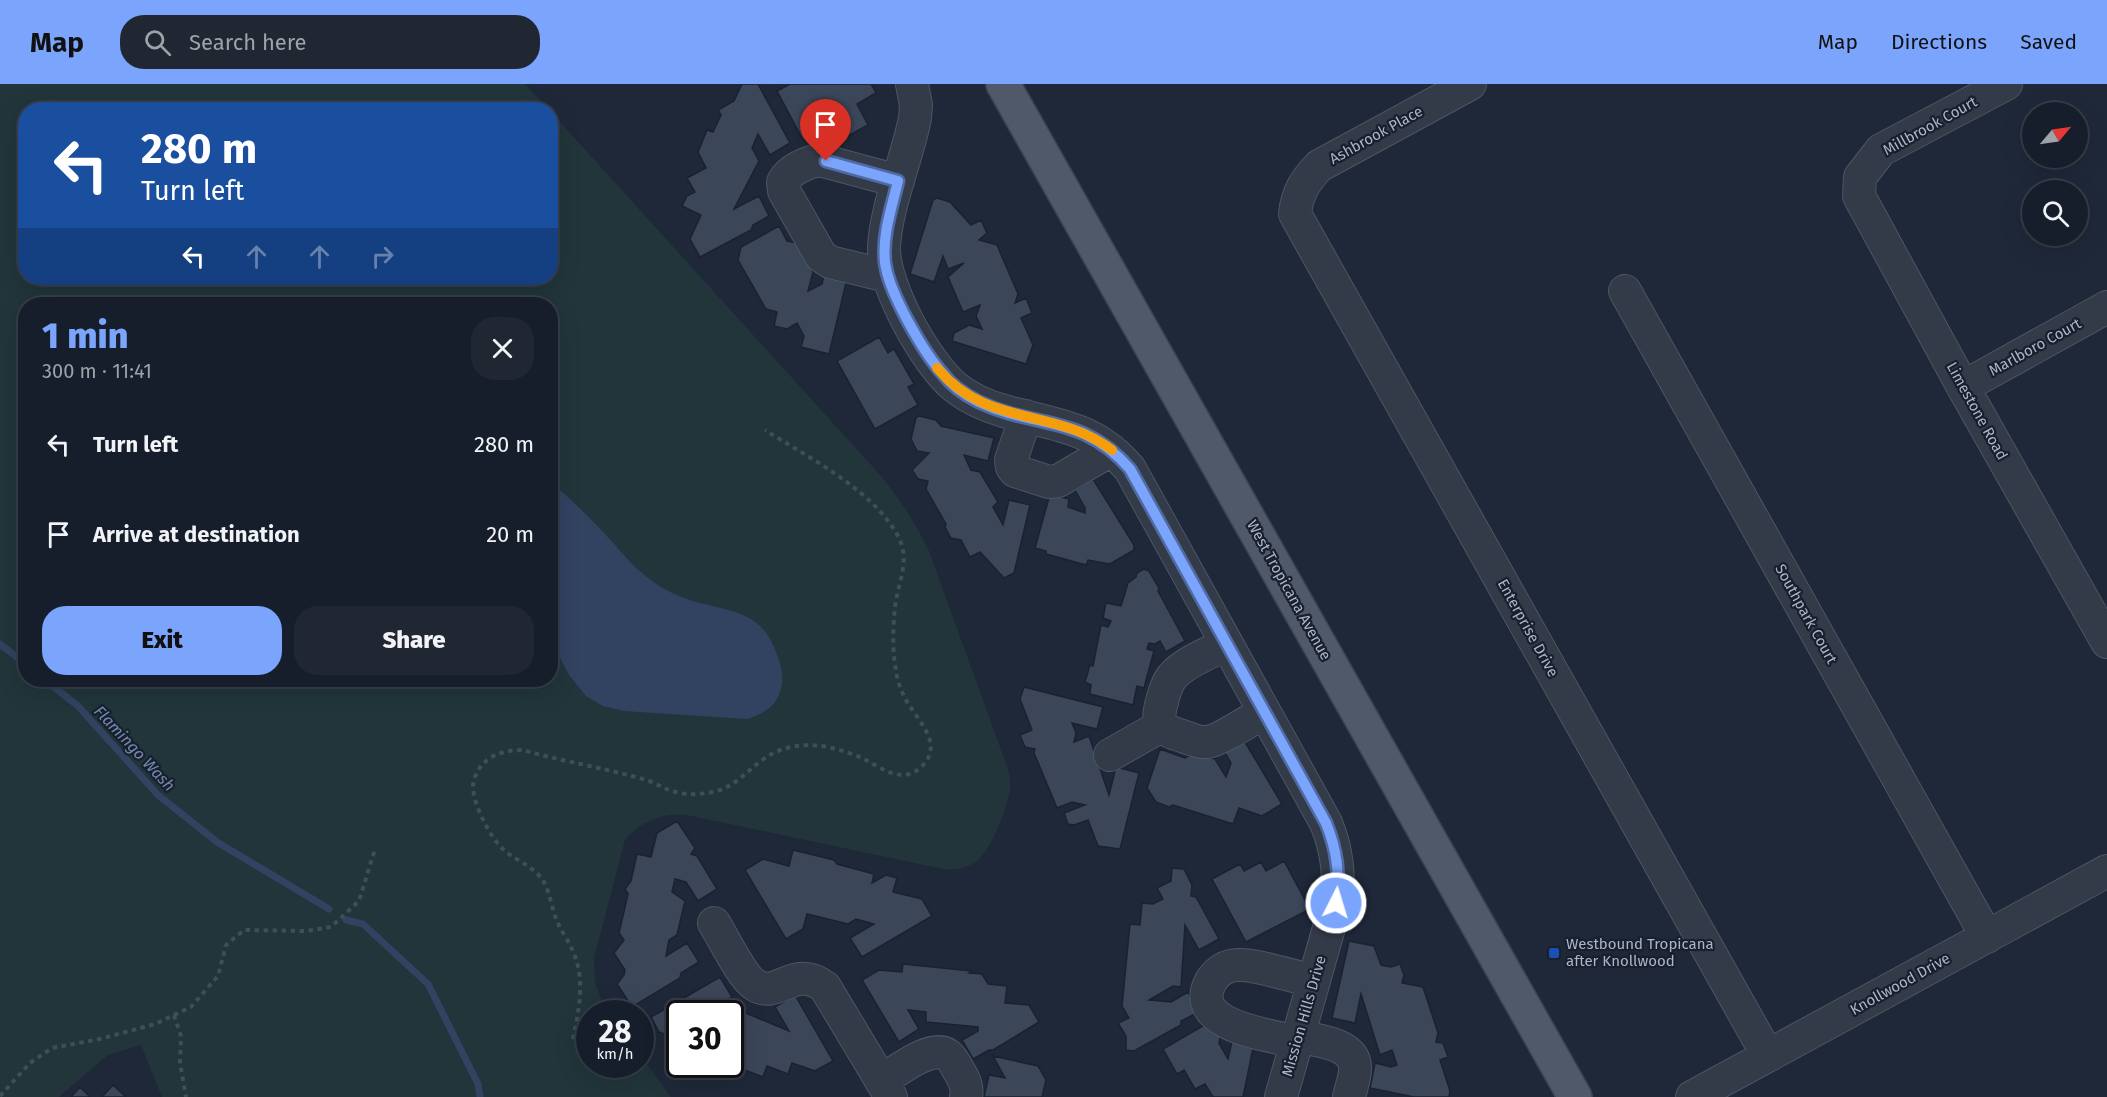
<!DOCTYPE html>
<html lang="en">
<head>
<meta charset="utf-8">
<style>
	body { margin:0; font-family:"Fira Sans",sans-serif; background:#202733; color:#f1f3f6; height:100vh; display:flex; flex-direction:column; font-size:22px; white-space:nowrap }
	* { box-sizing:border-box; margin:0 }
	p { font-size:20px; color:#9ea2a9 }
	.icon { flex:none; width:33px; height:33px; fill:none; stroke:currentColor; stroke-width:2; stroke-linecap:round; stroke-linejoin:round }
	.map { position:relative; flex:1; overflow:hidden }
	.panel { position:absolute; left:18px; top:213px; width:540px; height:390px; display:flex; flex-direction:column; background:#171e2b; border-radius:24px; box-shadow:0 6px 24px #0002,0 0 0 2px #363c47 }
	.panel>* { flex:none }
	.hud { position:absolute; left:18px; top:18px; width:540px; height:183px; border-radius:24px; box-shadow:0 6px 24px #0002,0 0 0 2px #363c47; background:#1a4fa0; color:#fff; overflow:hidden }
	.needle { width:39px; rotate:61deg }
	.tools { position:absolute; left:2022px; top:18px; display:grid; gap:12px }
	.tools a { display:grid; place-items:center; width:66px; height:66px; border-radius:50%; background:#171e2b; box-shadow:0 6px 24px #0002,0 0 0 2px #363c47; font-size:30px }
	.speed { position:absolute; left:576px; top:916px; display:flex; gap:12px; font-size:30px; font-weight:700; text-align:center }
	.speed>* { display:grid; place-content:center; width:78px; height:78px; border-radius:50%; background:#171e2b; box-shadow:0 6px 24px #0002,0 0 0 2px #363c47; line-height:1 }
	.speed small { font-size:15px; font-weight:400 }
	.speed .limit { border:3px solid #111; border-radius:9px; background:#fff; color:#111 }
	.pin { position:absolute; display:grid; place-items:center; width:51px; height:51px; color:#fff; margin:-62px -26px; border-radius:50% 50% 50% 0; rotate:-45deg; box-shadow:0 0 6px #0007 }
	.pin .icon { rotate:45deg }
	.me { position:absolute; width:66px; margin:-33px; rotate:5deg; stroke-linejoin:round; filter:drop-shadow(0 0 4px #0008) }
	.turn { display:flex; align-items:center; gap:21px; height:126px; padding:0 24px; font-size:27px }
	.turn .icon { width:78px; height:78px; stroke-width:2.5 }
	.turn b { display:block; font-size:42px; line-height:51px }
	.lanes { display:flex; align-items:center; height:57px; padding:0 24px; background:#0003; justify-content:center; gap:30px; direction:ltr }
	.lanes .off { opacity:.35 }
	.round { display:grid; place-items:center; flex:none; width:63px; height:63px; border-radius:24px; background:#202733 }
	.headline { display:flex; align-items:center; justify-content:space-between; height:102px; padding:0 24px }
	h1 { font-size:36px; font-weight:800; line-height:45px; color:#7ba5fd }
	.action { display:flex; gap:12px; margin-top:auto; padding:12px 24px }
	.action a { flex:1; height:69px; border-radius:24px; background:#7ba5fd; color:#111; font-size:24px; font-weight:800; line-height:69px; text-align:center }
	.action a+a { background:#202733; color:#f1f3f6 }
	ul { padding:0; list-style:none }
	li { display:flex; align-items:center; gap:18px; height:90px; padding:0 24px }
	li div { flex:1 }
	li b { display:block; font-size:22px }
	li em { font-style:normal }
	header { display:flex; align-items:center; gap:36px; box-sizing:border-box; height:84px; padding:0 30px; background:#7ba5fd; color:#111 }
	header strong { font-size:28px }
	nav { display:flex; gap:33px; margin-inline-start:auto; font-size:21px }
	.search { width:420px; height:54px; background:#202733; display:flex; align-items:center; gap:15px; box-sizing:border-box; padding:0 21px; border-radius:24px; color:#9ea2a9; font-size:22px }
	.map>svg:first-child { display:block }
</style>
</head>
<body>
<header>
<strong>Map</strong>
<div class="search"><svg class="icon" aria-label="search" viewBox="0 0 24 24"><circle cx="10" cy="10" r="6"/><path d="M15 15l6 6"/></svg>Search here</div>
<nav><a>Map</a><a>Directions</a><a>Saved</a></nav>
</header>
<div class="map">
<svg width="2107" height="1013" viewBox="0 0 2107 1013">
	<rect width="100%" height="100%" fill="#1f2839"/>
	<path fill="#21353a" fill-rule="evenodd" d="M0 0H525L548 25 26 26V194H550L551 28 881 392C901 416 916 440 929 467L1008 685C1009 691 1011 697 1010 704 1008 722 992 764 978 776 968 784 956 786 943 785L687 731C662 729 642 736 625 756L594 874 595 898 603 921 608 930H590V981H640L641 972 671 1013H162L141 961 108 971 59 1013H0ZM26 220H550V596H26Z"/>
	<path fill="#324261" d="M550 398C574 417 595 439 616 462 624 471 632 481 641 488 653 499 668 508 684 514 722 528 760 522 776 568 780 577 783 589 782 599 779 621 766 629 747 635L624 627 603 622 586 612 569 591 551 557Z"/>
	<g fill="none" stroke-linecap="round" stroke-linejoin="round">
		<path stroke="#324261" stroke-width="7" d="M0 560 26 580
			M45 596 78 622 158 711 217 758 329 825
			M346 836 363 840 428 900 478 1000 480 1013"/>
	</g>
	<path fill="#3b4659" stroke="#1a2230" stroke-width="1.5" d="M742 0H758L790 59 770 71 758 50 752 64 759 77 734 125 759 112 769 132 753 141 751 146 700 173 690 155 701 131 682 122 687 112 695 108 687 94 706 84 698 68 707 46 713 48 721 31 718 26 734 17Z
		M790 0H871L876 9 857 20 868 41 839 57 827 35 818 40 822 46 803 56 777 7Z
		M937 114 950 118 971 141 981 136 987 149 979 156 997 161 1018 210 1015 219 1026 214 1032 229 1021 234 1033 261 1026 280 952 257 954 249 969 241 982 245 976 232 980 221 963 228 948 193 964 179 948 185 943 172 934 198 910 190 933 116Z
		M779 142 787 157 797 159 813 188 808 207 822 200 825 186 848 191 829 270 801 263 804 252 797 239 787 245 774 242 777 228 766 225 738 176 741 163Z
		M879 253 888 269 894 265 914 300 908 303 918 321 875 345 837 277Z
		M919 332 936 336 941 342 994 354 988 377 964 371 971 386 980 388 998 418 993 423 1003 441 1009 416 1030 421 1014 489 1004 494 980 468 970 473 961 456 951 454 945 443 946 440 926 405 928 397 918 395 912 386 929 369 917 367 911 355 916 334Z
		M1093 395 1134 461V466L1110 480 1088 476 1086 481 1046 470V467L1035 464 1050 410 1069 415 1068 423 1085 429V424L1075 406Z
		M1144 485 1149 487 1159 504 1158 507 1185 557 1166 568 1160 557 1155 560 1149 559 1147 565 1154 567 1144 604 1137 602 1133 621 1090 610 1091 601 1085 598 1090 581 1093 582 1101 541 1108 543 1111 537 1103 534 1106 519 1121 522 1128 499 1136 493 1137 489Z
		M1024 603 1103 623 1097 645 1072 639 1076 649 1074 658 1089 652 1109 711 1116 683 1139 689 1120 765 1098 762 1088 736 1074 741 1068 740 1064 729 1085 721 1072 718 1057 724 1034 669 1035 665 1025 663 1020 651 1032 646 1020 615Z
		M1242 653 1282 720 1262 732 1239 724 1233 740 1173 721 1169 723 1156 718 1147 704 1160 665 1185 674 1195 668 1215 675 1226 693 1231 679 1223 665Z
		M677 737 695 764 691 770 697 772 717 805 698 817 686 798 675 795 672 808 685 817 677 851 669 856 666 872 687 859 699 878 681 889 680 894 632 923 617 900 624 891 625 886 614 869 624 856 619 849 628 810 625 805 631 797 637 770 651 773 657 749Z
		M793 766 834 776 837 780 874 790 872 799 886 791 897 794 893 808 922 815 932 832 862 873 850 854 874 840 856 835 848 840 807 830 803 845 786 855 745 786 763 775 789 782Z
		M1284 777 1310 825 1246 858 1212 795 1240 780 1244 787 1261 778 1266 787Z
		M1172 784 1184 785 1192 801 1191 812 1196 813 1219 855 1199 866 1185 841 1181 903 1173 902 1149 916 1171 918 1188 908 1199 928 1181 937V941L1134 967 1126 966V952L1118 939 1129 934 1122 922 1130 840 1140 841 1142 819 1153 820 1163 815 1157 804 1171 797Z
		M1349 857 1374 862 1381 881 1391 883 1400 880 1404 891 1402 899 1423 903 1438 949 1436 958 1443 959 1448 973 1440 976 1450 1007 1449 1013H1414L1370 1004 1375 979 1391 983 1397 981 1392 966 1380 971 1361 910 1355 939 1332 934Z
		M903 880 972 887 969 889 982 890 988 900 1007 902 1005 919 1029 921 1039 938 993 966H989L973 975 962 956 978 947V943L926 938V928L908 926 919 945 899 958 862 896 879 886 902 888Z
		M720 893 732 913 713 923 711 930H680V956L659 948 651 933Z
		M795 911 833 977 815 987 792 979 788 990 767 982 763 993 742 985 737 976 730 979V930H726L736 925 789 947 775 923Z
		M1213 936 1221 949 1219 959 1228 975 1232 957 1255 955 1243 1013H1213L1205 1000 1195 1005 1184 986 1177 990 1163 965Z
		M993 972 1038 982 1046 996 1042 1013H984L989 991 1005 994Z
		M113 1001 126 1013H102Z
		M80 1003 90 1013H71Z"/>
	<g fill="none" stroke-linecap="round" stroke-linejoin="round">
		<g stroke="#4d5564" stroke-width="34">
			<path id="minor" d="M912 0 916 21 915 34C907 75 886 122 884 163 883 202 926 279 955 303 970 315 986 322 1004 327 1054 341 1094 342 1130 385L1326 739C1337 766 1340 790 1336 819L1281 1013
				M1470 0 1319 82C1305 97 1297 109 1295 130L1768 972
				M2006 0 1881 66 1860 93 1859 112 1963 303 2107 558
				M887 192 830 178 821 172 784 107 783 98C789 86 807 78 820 76L898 97
				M1625 207 1987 853
				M1963 303 2107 223
				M1026 332 1011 376 1012 383 1015 387 1049 398 1058 397 1111 366
				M1227 560C1211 568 1183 579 1172 593 1167 599 1165 607 1163 614 1155 641 1159 645 1185 653 1192 655 1199 659 1207 658 1219 657 1252 635 1264 628
				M1110 671 1161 642
				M714 839C723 853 742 893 755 901 779 916 793 879 825 903L891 1013
				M1298 952C1317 957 1356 959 1355 985 1355 994 1351 1004 1349 1013
				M1297 958C1270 951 1186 942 1211 897 1217 887 1227 881 1238 881 1256 880 1294 893 1314 897
				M881 997C896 988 932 959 948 971 953 975 956 982 959 987 964 996 968 1002 966 1013
				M1692 1013 2107 787"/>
		</g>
		<g stroke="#3c4453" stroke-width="36">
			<path id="major" d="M1003 0 1575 1013"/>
		</g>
		<path stroke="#3c5154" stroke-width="4" stroke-dasharray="4.5 4.5" stroke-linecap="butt" d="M174 931 181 952 180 979 186 1013
			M573 955C579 925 586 895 572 865 568 856 561 847 557 837 552 825 550 810 544 798 534 782 518 778 505 767 491 755 473 721 473 702 473 697 476 690 479 685 489 670 506 666 523 666 564 678 606 684 646 696 657 699 665 706 676 708 689 712 707 710 720 706 737 700 747 687 761 677 777 664 800 659 821 662 835 664 851 669 864 675 882 684 902 701 921 683 947 659 914 634 904 612 900 604 897 595 896 586 892 567 893 543 895 523 898 498 911 477 898 452 872 405 809 374 765 346
			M0 1012 30 979 52 964 100 955 155 940 191 923 218 892 226 861 244 846 306 847 331 843 359 817 375 765"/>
		<use href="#minor" stroke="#333b49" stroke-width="32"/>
		<use href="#major" stroke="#505969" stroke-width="33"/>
	</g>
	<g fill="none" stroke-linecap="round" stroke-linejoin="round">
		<g stroke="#506ba4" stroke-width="15">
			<path id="route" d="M826 77 898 97C892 123 882 151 885 178 888 207 923 268 943 290 952 302 965 311 979 318 1036 345 1083 330 1130 385L1326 739C1337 766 1340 790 1336 819"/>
		</g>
		<use href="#route" stroke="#7ba5fd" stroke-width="10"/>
		<path stroke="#f59e0b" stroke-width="10" d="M937 284C987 344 1055 323 1112 366"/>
	</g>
	<rect fill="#1a4fb4" stroke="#18202e" stroke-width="2" x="1548" y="863" width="12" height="12" rx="3"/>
	<g text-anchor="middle" stroke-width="4.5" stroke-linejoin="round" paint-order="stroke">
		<g font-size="15" fill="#adb5c6" stroke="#18202e">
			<text transform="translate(1930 42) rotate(-29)" y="5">Millbrook Court</text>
			<text transform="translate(1376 51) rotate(-29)" y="5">Ashbrook Place</text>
			<text transform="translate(2035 263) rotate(-29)" y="5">Marlboro Court</text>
			<text transform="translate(1977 327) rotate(61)" y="5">Limestone Road</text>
			<text transform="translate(1289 506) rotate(61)" y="5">West Tropicana Avenue</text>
			<text transform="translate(1806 530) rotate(61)" y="5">Southpark Court</text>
			<text transform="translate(1528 544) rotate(61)" y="5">Enterprise Drive</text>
			<text transform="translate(1900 900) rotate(-29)" y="5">Knollwood Drive</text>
			<text transform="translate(1304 932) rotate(-74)" y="5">Mission Hills Drive</text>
		</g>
		<g font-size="15" fill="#adb5c6" stroke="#18202e" text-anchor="start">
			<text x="1566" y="865">Westbound Tropicana<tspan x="1566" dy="17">after Knollwood</tspan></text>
		</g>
		<g font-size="16" font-style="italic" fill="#7489b0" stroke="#18202e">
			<text transform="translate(135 664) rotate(47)" y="6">Flamingo Wash</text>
		</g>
	</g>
</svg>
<div class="tools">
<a><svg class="needle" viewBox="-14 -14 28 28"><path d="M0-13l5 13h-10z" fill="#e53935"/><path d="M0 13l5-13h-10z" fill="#9ea2a9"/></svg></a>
<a><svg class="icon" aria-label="search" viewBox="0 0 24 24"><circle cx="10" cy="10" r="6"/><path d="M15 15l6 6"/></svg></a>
</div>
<div class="speed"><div>28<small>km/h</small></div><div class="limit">30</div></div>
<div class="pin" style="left:826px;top:77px;background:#d93025"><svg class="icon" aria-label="arrive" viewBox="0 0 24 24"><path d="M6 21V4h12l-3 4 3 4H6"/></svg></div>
<svg class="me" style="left:1336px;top:819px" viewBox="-20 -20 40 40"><circle r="17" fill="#7ba5fd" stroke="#fff" stroke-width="3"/><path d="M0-11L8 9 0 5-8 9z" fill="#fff"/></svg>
<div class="hud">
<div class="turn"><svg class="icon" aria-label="left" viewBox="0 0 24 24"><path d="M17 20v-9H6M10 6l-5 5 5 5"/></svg><div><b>280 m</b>Turn left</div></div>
<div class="lanes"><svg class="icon" aria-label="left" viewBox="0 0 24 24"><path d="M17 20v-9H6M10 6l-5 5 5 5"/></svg><svg class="icon off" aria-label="ahead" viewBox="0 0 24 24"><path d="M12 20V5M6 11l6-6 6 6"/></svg><svg class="icon off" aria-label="ahead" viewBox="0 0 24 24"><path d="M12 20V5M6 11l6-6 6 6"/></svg><svg class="icon off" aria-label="right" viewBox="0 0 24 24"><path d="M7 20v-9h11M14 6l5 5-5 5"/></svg></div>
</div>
<section class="panel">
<div class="headline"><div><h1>1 min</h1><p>300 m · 11:41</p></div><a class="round"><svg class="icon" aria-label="close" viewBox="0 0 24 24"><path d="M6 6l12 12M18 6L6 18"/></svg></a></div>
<ul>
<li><svg class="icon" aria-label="left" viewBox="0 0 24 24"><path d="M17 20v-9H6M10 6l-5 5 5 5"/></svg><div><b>Turn left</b></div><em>280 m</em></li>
<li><svg class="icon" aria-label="arrive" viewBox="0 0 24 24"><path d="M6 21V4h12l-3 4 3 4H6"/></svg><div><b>Arrive at destination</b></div><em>20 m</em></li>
</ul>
<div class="action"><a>Exit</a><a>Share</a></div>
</section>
</div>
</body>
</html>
